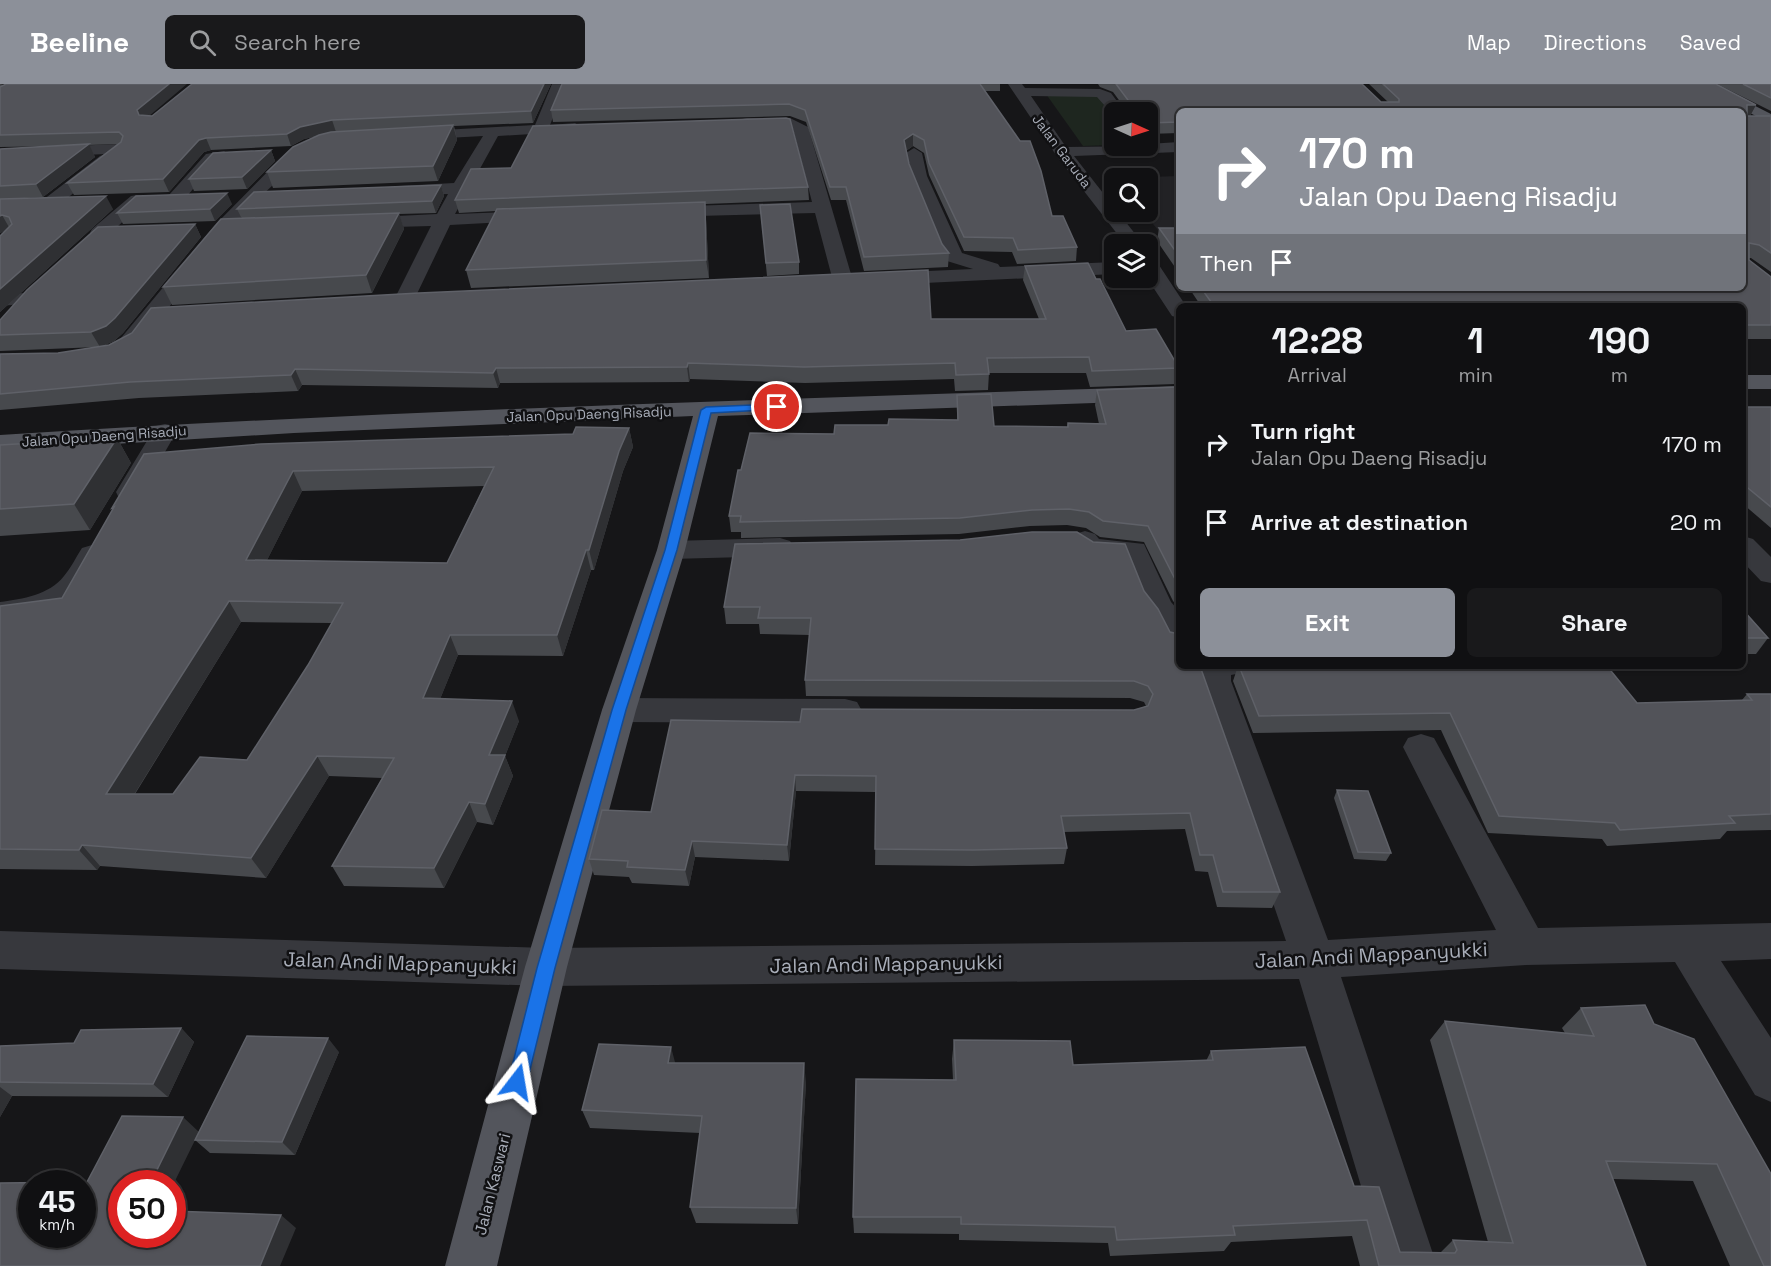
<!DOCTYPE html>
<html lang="en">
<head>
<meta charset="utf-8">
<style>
	body { margin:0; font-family:"Space Grotesk",sans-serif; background:#19191b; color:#f1f3f6; height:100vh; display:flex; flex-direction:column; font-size:22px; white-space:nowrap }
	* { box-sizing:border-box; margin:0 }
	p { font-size:20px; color:#9c9d9f }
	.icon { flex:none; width:33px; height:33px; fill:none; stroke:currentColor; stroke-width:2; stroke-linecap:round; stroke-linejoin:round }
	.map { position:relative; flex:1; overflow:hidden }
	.drawer { position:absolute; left:1176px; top:219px; width:570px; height:366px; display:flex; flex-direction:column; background:#101012; border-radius:9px; box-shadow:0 2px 4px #0004,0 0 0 2px #303032 }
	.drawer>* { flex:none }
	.hud { position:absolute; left:1176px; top:24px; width:570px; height:183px; border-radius:9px; box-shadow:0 2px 4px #0004,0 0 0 2px #303032; background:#8c9099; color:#fff; overflow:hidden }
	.needle { width:39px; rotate:93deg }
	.fabs { position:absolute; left:1104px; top:18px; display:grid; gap:12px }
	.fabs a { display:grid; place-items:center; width:54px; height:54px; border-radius:9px; background:#101012; box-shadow:0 2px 4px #0004,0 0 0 2px #303032; font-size:30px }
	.speed { position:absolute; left:18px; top:1086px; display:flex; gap:12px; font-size:30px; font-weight:700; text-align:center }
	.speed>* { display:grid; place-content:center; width:78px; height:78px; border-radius:50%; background:#101012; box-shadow:0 2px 4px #0004,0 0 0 2px #303032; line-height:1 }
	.speed small { font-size:15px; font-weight:400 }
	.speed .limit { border:9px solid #d22; background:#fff; color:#111 }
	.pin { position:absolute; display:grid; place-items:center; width:51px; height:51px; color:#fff; margin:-26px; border:3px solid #fff; border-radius:50%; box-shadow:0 2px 6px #0007 }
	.me { position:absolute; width:66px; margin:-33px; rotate:14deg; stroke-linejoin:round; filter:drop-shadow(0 0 4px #0008) }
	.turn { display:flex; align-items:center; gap:21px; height:126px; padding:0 24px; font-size:27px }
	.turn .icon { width:78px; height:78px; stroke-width:2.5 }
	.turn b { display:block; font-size:42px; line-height:51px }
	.then { display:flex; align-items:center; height:57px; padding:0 24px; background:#0003; gap:12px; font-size:22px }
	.eta { display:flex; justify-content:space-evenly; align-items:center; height:102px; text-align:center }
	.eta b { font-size:36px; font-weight:800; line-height:42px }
	.cta { display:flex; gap:12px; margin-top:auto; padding:12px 24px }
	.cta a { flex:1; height:69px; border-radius:9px; background:#8c9099; color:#fff; font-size:24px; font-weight:800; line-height:69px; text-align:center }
	.cta a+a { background:#19191b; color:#f1f3f6 }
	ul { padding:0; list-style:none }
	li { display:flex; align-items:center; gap:18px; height:78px; padding:0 24px }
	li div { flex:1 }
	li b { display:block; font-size:22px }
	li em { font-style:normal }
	header { display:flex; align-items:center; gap:36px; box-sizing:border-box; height:84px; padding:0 30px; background:#8c9099; color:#fff }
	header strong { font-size:28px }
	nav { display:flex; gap:33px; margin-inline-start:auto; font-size:21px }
	.search { width:420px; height:54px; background:#19191b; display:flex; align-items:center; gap:15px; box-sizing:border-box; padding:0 21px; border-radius:9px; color:#9c9d9f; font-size:22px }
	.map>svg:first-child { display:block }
</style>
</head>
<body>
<header>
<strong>Beeline</strong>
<div class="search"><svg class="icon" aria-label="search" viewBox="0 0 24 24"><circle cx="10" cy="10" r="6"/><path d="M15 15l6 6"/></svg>Search here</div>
<nav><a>Map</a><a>Directions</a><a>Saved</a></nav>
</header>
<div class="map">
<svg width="1771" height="1182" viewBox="0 0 1771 1182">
	<rect width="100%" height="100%" fill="#161618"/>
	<path fill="#222225" d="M1179 92V150L1162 151 1149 135 1159 134 1148 115V94H1119Z"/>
	<path fill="#1e261f" d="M1046 10H1099L1114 30V61L1083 62Z"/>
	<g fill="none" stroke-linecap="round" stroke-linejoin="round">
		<path fill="#37383d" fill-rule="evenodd" d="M552 0H566L550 41 575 39 583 44 580 47 498 52 455 130 536 127 542 128 545 132 542 136 450 141 414 216 411 220 404 222 397 220 394 216 431 142 357 144 351 143 348 139 351 135 357 134 437 130 448 110 398 112 392 111 389 107 392 103 398 102 454 99 483 52 411 56 406 54 403 51 406 48 535 41Z
			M1008 0H1022L1025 4 1100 5 1111 9 1125 28H1114L1113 31 1097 13 1031 12 1066 63 1148 62V60L1179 58V68L1074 72 1114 123V128H1118L1143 160H1125L1056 71Z
			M747 34H790L808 43 853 197 850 201H836L833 197 815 129 659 133 653 132 650 128 653 124 659 123 812 118 793 45 787 42 742 41 740 38 742 35Z
			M304 58 312 63 310 66 256 117 227 149 137 264 129 266 121 264 118 259 121 254 215 141 289 66Z
			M119 60 127 65 125 68 106 70 114 75 112 78 55 124H43L40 120 43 116 100 72 106 70 0 75V65Z
			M914 64 922 69 927 92 962 169 998 180 1000 183 1114 178V190L883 201 876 199 873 195 876 191 883 189 973 185 947 177 944 173 911 92 906 69Z
			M224 67 232 72 230 75 217 77 181 119H169L166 115 169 111 206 70Z
			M137 111 143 112 146 116 117 143 141 144 143 148 141 152 92 153 90 149 92 145 131 112Z
			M1148 173 1155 175 1186 222H1179V234L1172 232 1147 194Z
			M27 209 34 211 37 215 34 219 0 222V210Z
			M165 340 174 342 177 347 142 408 139 414 129 416 119 414 116 408 153 347 156 342Z
			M1085 447 1095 450 1099 455 1144 460 1171 518 1179 527V566L1168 563 1156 540 1142 522 1123 474 1080 469 1071 456 1075 450Z
			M1743 452 1753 455 1771 473V499L1761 497 1743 478Z
			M780 454 790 457 794 463 790 469 780 472 671 475 661 472 657 466 661 460 671 457Z
			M92 461 102 464 107 470C100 482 94 496 84 507 64 529 28 534 0 538V518C23 515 49 511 64 492 71 484 76 473 82 464Z
			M1199 582H1240L1236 590 1231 591V597L1328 856 1496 846 1403 663 1408 654 1421 650 1434 654 1538 844 1771 839V875L1721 877 1771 954V1018L1755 1011 1675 878 1526 881 1341 893 1437 1182H1385L1299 895 546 902 0 885V847L546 864 1286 857 1197 597Z
			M619 614 845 615 857 618 862 627 857 636 845 639 619 638 607 635 602 626 607 617Z"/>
		<path fill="#53555c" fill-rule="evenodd" d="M1695 0H1712L1771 30V40Z
			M1743 291H1771V305H1743Z
			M1179 302V316L718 332 685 466 636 626 567 883 497 1182H445L525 883 602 626 657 466 693 332 294 349 0 367V351C393 326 786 315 1179 302Z"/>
	</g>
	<path fill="#47494d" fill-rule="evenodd" d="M0 0 149 32 551 0 533 39 454 42 457 56 438 97 273 104 267 88 317 52 304 55 291 62 211 66 204 68 169 108 74 111 67 99 117 60 89 61 95 73 43 113 7 115 113 125 0 228V152L6 146 0 149V65L62 62 0 63Z
		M562 0H1000V7H985L1052 132 1077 163 1076 177 1017 180 1012 168 964 167 929 91 924 69 913 62 906 67 909 80 942 160 949 169 948 183 864 187 846 116H831L806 38 790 32 553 38 551 26Z
		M1098 0H1362L1381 18H1388L1369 0H1715L1756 21 1750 32H1747H1771V188L1751 174H1749V176L1771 193V255H1743V222H1201L1189 204H1743V27H1179V49L1148 50V28H1124V23L1113 8 1100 3Z
		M1717 0H1771V27Z
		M271 66 275 77 247 105 194 107 189 95Z
		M511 84 808 103 809 116 705 120 706 135 709 194 471 204 466 186 496 127 459 129 455 116Z
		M441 101 444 112 436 129 399 130 404 145 372 209 172 221 163 203 242 135 237 125Z
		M232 120 215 137 123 140 117 129Z
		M760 121 799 178V190L767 192Z
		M195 140 201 153 123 249 114 257 100 263 931 235H1039L1023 196 1025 182 1096 195 1126 247 1179 284 1175 300 1090 303 1086 289H989L988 306 955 307 954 295 805 299 690 295 689 298 500 299 498 304 302 301 298 307 139 314 0 326V270L58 269 98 263 0 267V251Z
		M1159 144H1179V189L1157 157Z
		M1179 303V524L1173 517 1144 458 1100 453 1086 444 1067 441 1030 442 959 450 741 454V448H731L729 432 741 386 834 350 888 341 957 336V311L994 342 1067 343 1068 339 1099 340 1095 321 1097 306Z
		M1743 323H1771V444L1743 420Z
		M629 344 633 363 623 387 594 486H591L563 572 458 571 440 615 519 637 505 672 513 692 493 741 477 738 444 804 344 802 332 782 382 694 329 692 266 794 100 782 97 786 0 785V522L62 514 113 425 112 424 144 370 573 350ZM484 402 447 479 267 476 302 407ZM241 538 332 539 308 581 247 676 173 710H135Z
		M117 354 131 379 90 446 0 452V361Z
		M1144 507 1170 548 1280 808 1272 824 1217 823 1208 788 1195 787 1185 745 1064 748 1067 764 1064 780 972 782 875 781 876 708 796 707 789 777 695 773 689 802 632 799 629 793 594 791 589 775 651 728 800 638 1134 626 1146 622 1144 618 1130 614 806 612 805 596 810 551 760 550 759 540H726L724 523Z
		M1743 526 1768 554 1756 570H1743Z
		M1238 582 1637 619 1742 616 1747 610H1771V746L1727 747 1720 755 1607 762 1602 755 1488 749 1441 646 1253 649 1233 597Z
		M1337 706 1391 769 1386 777 1354 775 1334 714Z
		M1645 921 1771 1182H1730L1693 1097 1613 1095 1646 1182H1360L1352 1152 1231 1158 1224 1167 1110 1172 1108 1159 959 1156V1150L854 1149 853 1133 953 996 952 975 954 956 1073 981 1206 977 1211 967 1354 1102 1400 1168 1440 1169 1453 1156 1488 1158 1430 956 1445 937 1565 949 1562 944 1581 924Z
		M181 944 194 958 168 1013 12 1012 0 1033V962L74 959Z
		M339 968 295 1071 210 1069 195 1056Z
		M675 979 806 998 798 1140 696 1139 690 1123 700 1049 590 1044 582 1026Z"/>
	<path fill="#2f3033" d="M169 0H187L142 38 137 26Z
		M544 0H551L533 39 531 27Z
		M1747 21H1756L1750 32H1743Z
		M332 36 336 48 304 55 291 62 287 50 300 43Z
		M453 41 457 56 438 97 433 82Z
		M913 50V62L904 68V56Z
		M206 54 211 66 204 68 169 108 163 95 199 56Z
		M89 60 95 73 43 113 36 100Z
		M271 66 275 77 247 105 242 93Z
		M441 101 444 112 436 129 432 117Z
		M227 109 232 120 215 137 210 125Z
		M106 112 113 125 0 228V205Z
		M705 118 706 135 709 194 706 176Z
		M399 129 404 145 372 209 366 191Z
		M2 131 10 145 0 149V132Z
		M195 140 201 153 123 249 114 257 100 263 91 248Z
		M688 279 690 295 689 298 687 283Z
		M496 284 500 299 498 304 493 289Z
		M295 285 302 301 298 307 291 291Z
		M629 344 633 363 623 387 594 486 589 466 619 367Z
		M117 354 131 379 90 446 74 420Z
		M293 387 302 407 257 496 246 476Z
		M586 466 591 486 563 572 557 551Z
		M229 517 241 538 122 730 106 710Z
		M450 551 458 571 432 635 423 614Z
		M512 617 519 637 505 672 513 692 493 741 485 720 489 671Z
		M317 672 329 692 266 794 251 774Z
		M795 691 796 707 789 777 787 761Z
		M469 718 477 738 444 804 434 784Z
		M692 757 695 773 689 802 685 786Z
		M82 761 100 782 97 786 79 766Z
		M181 944 194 958 168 1013 153 1000Z
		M328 954 339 968 295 1071 282 1058Z
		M671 963 676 982 668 979Z
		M804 979 806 998 798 1140 796 1124Z
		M0 1003 12 1012 0 1033Z
		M183 1033 199 1048 172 1103V1100H150Z
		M281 1131 296 1144 280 1182H260Z"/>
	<path fill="#525359" stroke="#5f6168" stroke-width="1.5" fill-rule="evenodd" d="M6 0H169L137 26 139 31 152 32 192 0H544L531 27 332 36 300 43 287 50 206 54 199 56 163 95 67 99 121 58 123 52 119 48 0 51V3Z
		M562 0H980L1020 57H1030L1041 87 1052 132H1063L1077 163 1018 166 1013 154 964 153 929 79 924 56 913 50 904 56 909 80 942 160 949 169 864 173 846 103H830L805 26 789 20 551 26Z
		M1116 0H1362L1381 18H1399V15L1383 0H1716L1756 21H1747V32H1771V169L1759 161 1749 159V176L1771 193V241H1743V222H1214L1201 204H1743V27H1179V38L1148 39V28H1133L1125 19H1128V16Z
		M1743 0H1771V14Z
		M786 34 790 35 808 103 455 116 471 85 511 84 533 42Z
		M453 41 433 82 267 88 293 63 319 51 331 48Z
		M89 60 36 100 0 102V65Z
		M271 66 242 93 189 95 213 69Z
		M441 101 432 117 237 125 254 108Z
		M227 109 210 125 117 129 136 112Z
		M106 112 0 205V152L12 140 9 133 2 131 0 132V115Z
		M705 118 706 176 466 186 497 125Z
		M790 120 799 178 766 179 760 121Z
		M399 129 366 191 163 203 221 135Z
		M195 140 115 234 106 242 91 248 0 251V236L27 206 98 143Z
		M1159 144H1179V172Z
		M1088 179 1096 195H1100L1126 247 1156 245 1179 284 1092 287 1089 273 987 274 989 290 956 291 955 279 804 283 688 279 687 283 496 284 493 289 295 285 291 291 130 298 0 310V270L58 269 109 261 132 249 151 224 419 209 928 186 931 235H1046L1025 182Z
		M1179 303V503L1148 442 1103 437 1089 428 1069 425 1032 426 960 434 740 438 741 432H729L738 386H741L750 349 834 350 835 341H888L889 335 958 336 957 311 991 310 994 342 1068 343V339L1106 340 1097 306Z
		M1743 323H1771V423L1743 400Z
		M576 343 629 344 619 367 589 466H586L557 551H450L423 614 512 617 489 671H505L485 720 469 718 434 784 332 782 394 674 317 672 251 774 82 761 79 766 0 765V522L62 514 114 423 112 424 144 370 261 360 573 350ZM494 383 447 479 246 476 293 387ZM229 517 343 519 308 581 247 676 200 673 173 710H106Z
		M117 354 74 420 0 425V361Z
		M1032 448H1077L1093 458 1125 460 1144 507 1158 525 1170 548 1179 550V582H1200L1280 808H1223L1213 771H1200L1190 729 1061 732 1067 764 973 766 875 765 876 692 795 691 787 761 692 757 685 786 627 783 628 777 589 775 602 726 651 728 671 636 800 638 802 625 1134 626 1148 622 1153 610 1148 602 1134 597 805 596 811 534H758L760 523H724L735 460 960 456Z
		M1743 526 1768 554H1743Z
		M1239 582H1607L1637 619 1752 616 1747 610H1771V730L1729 732 1735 739 1620 746 1615 739 1499 732 1450 629 1259 632Z
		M1337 706 1368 707 1391 769 1358 768Z
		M1645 921 1654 940 1694 955 1771 1090V1182H1764L1717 1080 1606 1077 1646 1182H1379L1367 1136 1233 1142 1235 1151 1117 1156 1115 1143 961 1140V1133H853L856 995 956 996 954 956 1070 957 1073 981 1213 976 1211 967 1305 963 1354 1102 1379 1103 1400 1168 1455 1169 1457 1166 1453 1156 1513 1159 1445 937 1594 952 1581 924Z
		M181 944 153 1000 0 998V962L74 959 81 946Z
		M247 952 328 954 282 1058 195 1056Z
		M599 960 671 963 668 979H804L796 1124 690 1123 702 1032 582 1026Z
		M122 1032 183 1033 150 1100H122V1150H172V1127L281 1131 260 1182H0V1099L87 1098ZM32 1100H82V1150H32Z"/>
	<path fill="#1a73e8" stroke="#114b97" stroke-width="1.5" d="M777 320 782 323 781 325 711 329 677 466 626 626 555 884 527 998 524 1005 517 1008 510 1005 508 998 537 884 612 626 665 466 701 326 706 323Z"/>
	<g text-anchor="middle" stroke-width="5" stroke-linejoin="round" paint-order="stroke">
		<g font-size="14" fill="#a8adb8" stroke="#111113">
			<text transform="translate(1062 67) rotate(53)" y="5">Jalan Garuda</text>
			<text transform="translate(589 330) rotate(-2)" y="5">Jalan Opu Daeng Risadju</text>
			<text transform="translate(104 352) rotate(-4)" y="5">Jalan Opu Daeng Risadju</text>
		</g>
		<g font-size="16" fill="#a8adb8" stroke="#111113">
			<text transform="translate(492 1100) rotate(-76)" y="6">Jalan Kaswari</text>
		</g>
		<g font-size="20" fill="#a8adb8" stroke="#111113">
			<text transform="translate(1371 871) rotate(-3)" y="7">Jalan Andi Mappanyukki</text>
			<text transform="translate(400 879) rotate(2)" y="7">Jalan Andi Mappanyukki</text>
			<text transform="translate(886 880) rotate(-1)" y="7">Jalan Andi Mappanyukki</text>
		</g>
	</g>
</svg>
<div class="fabs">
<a><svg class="needle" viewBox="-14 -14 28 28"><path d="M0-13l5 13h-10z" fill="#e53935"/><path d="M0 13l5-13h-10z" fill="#9c9d9f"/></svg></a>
<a><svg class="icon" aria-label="search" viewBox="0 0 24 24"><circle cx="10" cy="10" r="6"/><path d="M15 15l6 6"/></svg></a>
<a><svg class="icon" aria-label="layers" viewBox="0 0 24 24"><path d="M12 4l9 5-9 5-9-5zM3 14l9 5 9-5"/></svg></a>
</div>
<div class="speed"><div>45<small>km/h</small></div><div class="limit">50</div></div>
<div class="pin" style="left:777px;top:323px;background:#d93025"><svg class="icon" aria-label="arrive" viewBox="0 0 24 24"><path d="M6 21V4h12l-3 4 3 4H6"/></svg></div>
<svg class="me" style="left:517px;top:998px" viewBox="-20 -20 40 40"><path d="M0-17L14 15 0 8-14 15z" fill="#1a73e8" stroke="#fff" stroke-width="4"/></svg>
<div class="hud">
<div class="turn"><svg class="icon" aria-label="right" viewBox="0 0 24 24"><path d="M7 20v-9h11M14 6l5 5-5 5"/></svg><div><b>170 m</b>Jalan Opu Daeng Risadju</div></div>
<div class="then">Then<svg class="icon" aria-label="arrive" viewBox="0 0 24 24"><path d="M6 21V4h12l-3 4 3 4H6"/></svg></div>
</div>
<section class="drawer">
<div class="eta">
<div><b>12:28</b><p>Arrival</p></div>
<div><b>1</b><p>min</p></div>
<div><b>190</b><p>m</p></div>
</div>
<ul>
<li><svg class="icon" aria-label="right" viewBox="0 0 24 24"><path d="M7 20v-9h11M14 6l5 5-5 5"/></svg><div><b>Turn right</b><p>Jalan Opu Daeng Risadju</p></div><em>170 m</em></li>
<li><svg class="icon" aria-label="arrive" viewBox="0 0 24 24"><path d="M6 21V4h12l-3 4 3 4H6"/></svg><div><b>Arrive at destination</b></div><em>20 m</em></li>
</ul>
<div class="cta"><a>Exit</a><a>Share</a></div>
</section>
</div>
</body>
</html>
